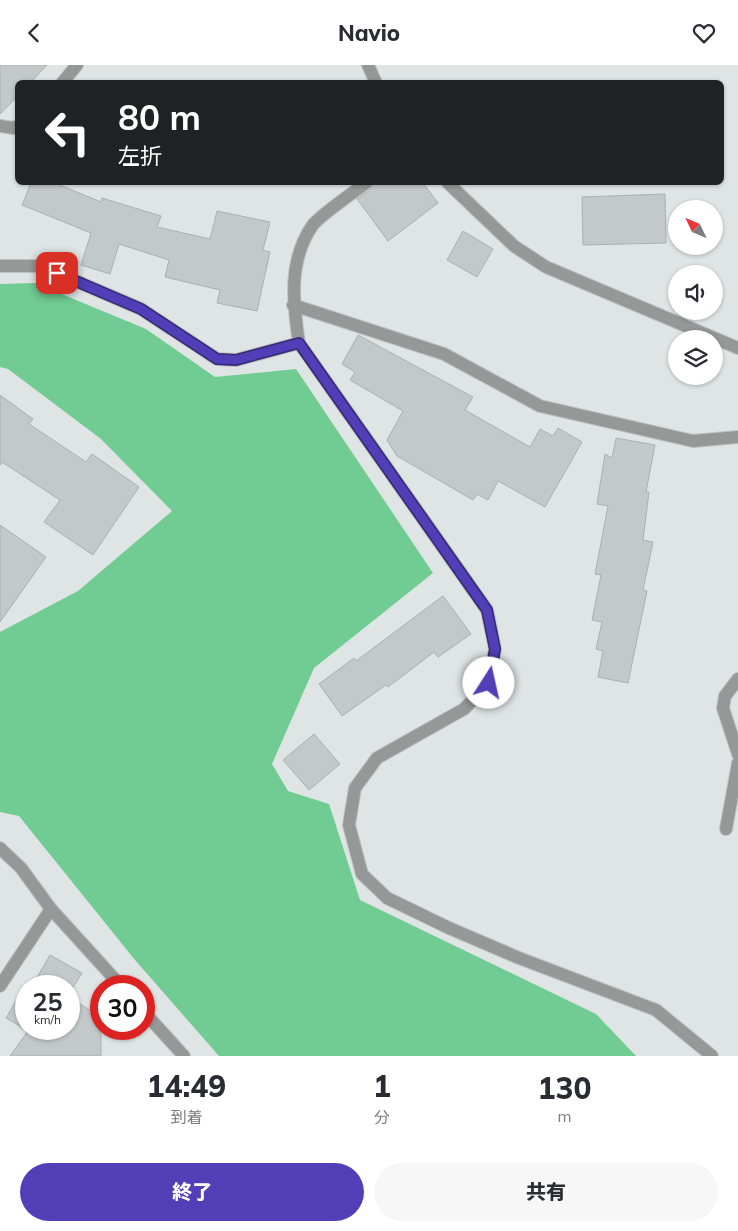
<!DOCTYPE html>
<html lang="ja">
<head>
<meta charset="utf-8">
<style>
	body { margin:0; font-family:Mulish,"Noto Sans JP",sans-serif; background:#f7f7f7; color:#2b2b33; height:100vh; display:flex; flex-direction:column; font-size:19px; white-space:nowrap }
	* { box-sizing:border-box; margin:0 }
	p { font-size:16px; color:#7c7c81 }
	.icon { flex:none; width:28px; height:28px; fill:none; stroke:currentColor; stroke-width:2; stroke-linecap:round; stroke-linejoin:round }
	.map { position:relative; height:991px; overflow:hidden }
	.side { display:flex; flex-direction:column; background:#fff; flex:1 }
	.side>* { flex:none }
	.guide { position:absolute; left:15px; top:15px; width:709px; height:105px; border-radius:8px; box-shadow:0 1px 4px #0004; background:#202124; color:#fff; overflow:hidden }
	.needle { width:32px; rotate:314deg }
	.buttons { position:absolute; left:668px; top:135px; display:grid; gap:10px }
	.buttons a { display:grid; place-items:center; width:55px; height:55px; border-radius:50%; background:#fff; box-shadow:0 1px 4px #0004; font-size:25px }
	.speed { position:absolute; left:15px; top:910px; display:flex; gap:10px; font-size:25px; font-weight:700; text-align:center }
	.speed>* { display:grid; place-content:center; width:65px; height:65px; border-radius:50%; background:#fff; box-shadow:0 1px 4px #0004; line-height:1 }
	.speed small { font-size:12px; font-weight:400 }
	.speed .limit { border:8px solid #d22; background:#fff; color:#111 }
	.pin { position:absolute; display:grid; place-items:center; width:42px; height:42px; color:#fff; margin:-21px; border-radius:10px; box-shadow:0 2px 8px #0006 }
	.me { position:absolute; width:55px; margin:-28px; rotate:10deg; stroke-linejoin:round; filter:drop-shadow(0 0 4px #0008) }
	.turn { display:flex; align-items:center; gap:18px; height:105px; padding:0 20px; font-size:22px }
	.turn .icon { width:65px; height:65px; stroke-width:2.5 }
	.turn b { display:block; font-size:35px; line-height:42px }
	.eta { display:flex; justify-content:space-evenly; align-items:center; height:85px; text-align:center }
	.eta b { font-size:30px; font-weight:800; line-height:35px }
	.primary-button { display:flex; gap:10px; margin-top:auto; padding:10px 20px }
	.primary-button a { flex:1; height:58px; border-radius:30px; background:#523fb7; color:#fff; font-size:20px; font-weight:800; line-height:58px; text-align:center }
	.primary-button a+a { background:#f7f7f7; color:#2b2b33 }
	header { display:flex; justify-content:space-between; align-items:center; height:65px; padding:0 20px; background:#fff; font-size:22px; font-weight:800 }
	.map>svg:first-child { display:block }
</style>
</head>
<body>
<header><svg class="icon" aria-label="back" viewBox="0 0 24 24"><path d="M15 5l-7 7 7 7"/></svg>Navio<svg class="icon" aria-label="heart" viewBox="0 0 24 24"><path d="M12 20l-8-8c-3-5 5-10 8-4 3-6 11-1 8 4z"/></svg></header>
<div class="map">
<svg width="738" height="991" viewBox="0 0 738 991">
	<rect width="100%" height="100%" fill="#dfe5e5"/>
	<path fill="#70cc92" d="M35 218 146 264 215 312 296 304 433 508 314 603 272 699 288 726 329 739 360 835 596 949 636 991H219L135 895 19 751 0 747V567L78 526 172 446 101 374 8 304 0 302V219Z"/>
	<path fill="#c3c9ca" stroke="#abb0b1" d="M0 0H47L30 18H18V31L0 49Z
		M31 118H55L101 137 102 133 161 151 157 162 210 174 217 146 270 157 263 185 270 187 257 246 217 238 220 225 165 212 169 195 119 179 110 209 81 200 91 168 22 140Z
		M374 118H423L438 138 388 176 357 134 371 124Z
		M665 129 666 178 583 180 582 132Z
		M463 166 493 184 477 212 447 195Z
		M358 270 473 332 465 345 530 382 540 364 553 371 558 363 582 377 545 442 498 416 488 435 477 429 473 435 397 391 387 375 403 346 350 315 355 307 342 299Z
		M0 330 33 354 29 359 86 397 92 389 139 422 93 490 44 457 60 435 2 397 0 400Z
		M616 373 655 380 646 427H649L643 475 653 477 643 525 647 526 628 618 598 612 603 586 596 584 602 557 592 555 601 510 595 509 608 441 597 439 605 389 612 393Z
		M0 460 46 492 0 557Z
		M443 531 471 569 438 592 434 587 388 622 386 620 342 651 319 619 354 593 356 596Z
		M314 669 340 699 309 725 283 695Z
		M50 890 82 908 69 929V921H32Z
		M23 924 26 926V964H69V932L101 952V991H10L28 966 6 953Z"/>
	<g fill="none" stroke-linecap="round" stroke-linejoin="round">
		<g stroke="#bdc2c2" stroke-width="14">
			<path id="minor" d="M368 0 376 18
				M62 18 77 0
				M0 61 13 63 18 61
				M366 118C354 127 319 151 312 161 288 197 293 238 299 278L487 545 495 584 489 618 464 644 377 693 355 723 349 760 362 809 387 833 449 863 519 893 656 945 712 991
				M448 118 514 181 546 202 738 283
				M0 201H41L141 244 217 294 236 295 299 278
				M293 240 444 289 540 341 693 376 738 372
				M738 614 725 631 723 643 738 689
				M726 764 738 698
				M0 783 21 803 51 844 121 921
				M0 921 51 844
				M144 947 184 991"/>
		</g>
		<use href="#minor" stroke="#959897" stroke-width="12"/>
	</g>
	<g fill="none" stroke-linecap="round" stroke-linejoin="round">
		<g stroke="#352977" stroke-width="12">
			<path id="route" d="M57 208 141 244 217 294 236 295 299 278 487 545 495 584 489 618"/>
		</g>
		<use href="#route" stroke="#523fb7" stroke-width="9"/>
	</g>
</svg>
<div class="buttons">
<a><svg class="needle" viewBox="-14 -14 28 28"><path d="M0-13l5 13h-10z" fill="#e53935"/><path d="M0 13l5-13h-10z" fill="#7c7c81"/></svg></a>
<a><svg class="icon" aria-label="sound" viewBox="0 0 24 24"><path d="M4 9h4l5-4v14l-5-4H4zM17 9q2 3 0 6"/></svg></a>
<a><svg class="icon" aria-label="layers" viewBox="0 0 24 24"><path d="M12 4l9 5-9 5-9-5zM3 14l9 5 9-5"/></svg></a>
</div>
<div class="speed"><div>25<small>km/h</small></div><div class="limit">30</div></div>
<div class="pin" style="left:57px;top:208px;background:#d93025"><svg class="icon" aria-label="arrive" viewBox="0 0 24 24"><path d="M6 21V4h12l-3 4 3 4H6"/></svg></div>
<svg class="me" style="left:489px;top:618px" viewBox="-20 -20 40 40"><circle r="19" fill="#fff"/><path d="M0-13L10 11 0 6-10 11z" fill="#523fb7"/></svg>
<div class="guide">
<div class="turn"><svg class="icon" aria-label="left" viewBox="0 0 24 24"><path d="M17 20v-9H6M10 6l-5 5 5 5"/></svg><div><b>80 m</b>左折</div></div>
</div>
</div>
<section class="side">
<div class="eta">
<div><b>14:49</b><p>到着</p></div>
<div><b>1</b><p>分</p></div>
<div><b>130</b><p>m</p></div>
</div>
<div class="primary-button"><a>終了</a><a>共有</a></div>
</section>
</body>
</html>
